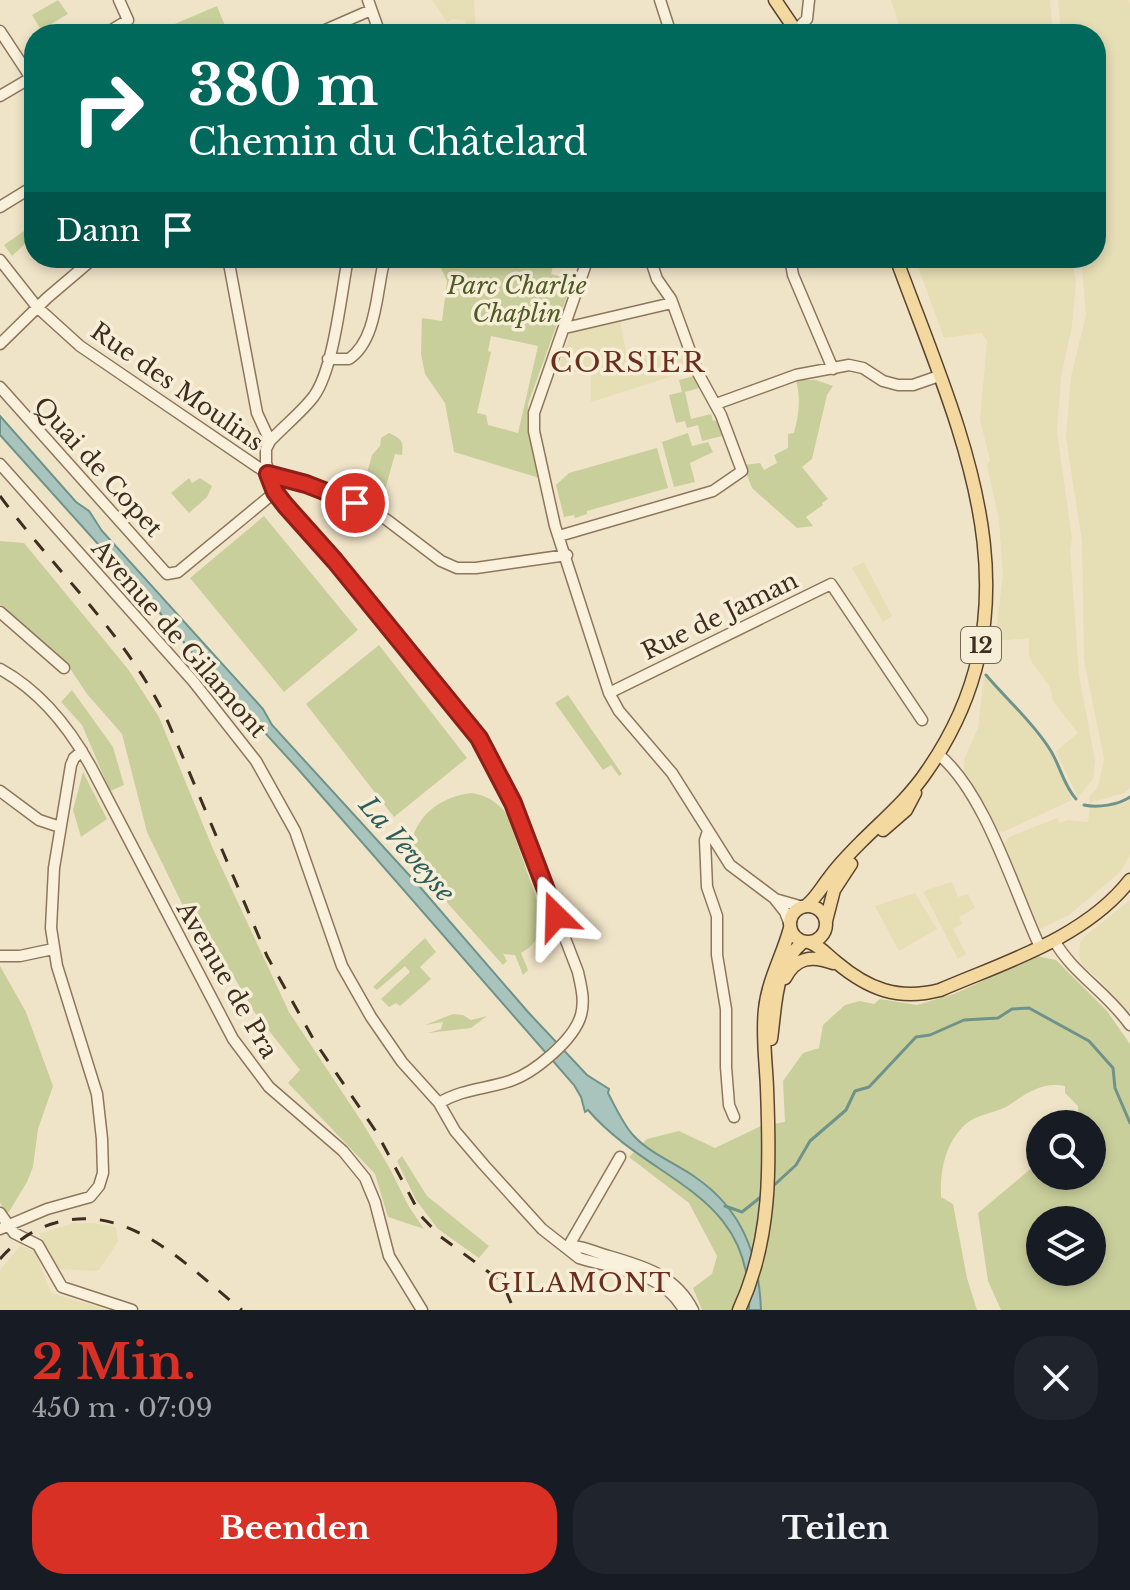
<!DOCTYPE html>
<html lang="de">
<head>
<meta charset="utf-8">
<style>
	body { margin:0; font-family:"Libre Baskerville",serif; background:#20242c; color:#f1f3f6; height:100vh; display:flex; flex-direction:column; font-size:30px; white-space:nowrap }
	* { box-sizing:border-box; margin:0 }
	p { font-size:26px; color:#9ea1a6 }
	.icon { flex:none; width:44px; height:44px; fill:none; stroke:currentColor; stroke-width:2; stroke-linecap:round; stroke-linejoin:round }
	.map { position:relative; height:1310px; overflow:hidden }
	.drawer { display:flex; flex-direction:column; background:#171b24; flex:1 }
	.drawer>* { flex:none }
	.banner { position:absolute; left:24px; top:24px; width:1082px; height:244px; border-radius:32px; box-shadow:0 4px 12px #0003; background:#00695c; color:#fff; overflow:hidden }
	.tools { position:absolute; left:1026px; top:1110px; display:grid; gap:16px }
	.tools a { display:grid; place-items:center; width:80px; height:80px; border-radius:50%; background:#171b24; box-shadow:0 4px 12px #0003; font-size:40px }
	.pin { position:absolute; display:grid; place-items:center; width:68px; height:68px; color:#fff; margin:-34px; border:4px solid #fff; border-radius:50%; box-shadow:0 2px 8px #0007 }
	.me { position:absolute; width:88px; margin:-44px; rotate:338deg; stroke-linejoin:round; filter:drop-shadow(0 0 6px #0008) }
	.turn { display:flex; align-items:center; gap:28px; height:168px; padding:0 32px; font-size:36px }
	.turn .icon { width:104px; height:104px; stroke-width:2.5 }
	.turn b { display:block; font-size:56px; line-height:68px }
	.then { display:flex; align-items:center; height:76px; padding:0 32px; background:#0003; gap:16px; font-size:30px }
	.round { display:grid; place-items:center; flex:none; width:84px; height:84px; border-radius:32px; background:#20242c }
	.overview { display:flex; align-items:center; justify-content:space-between; height:136px; padding:0 32px }
	h1 { font-size:48px; font-weight:700; line-height:60px; color:#d93025 }
	.cta { display:flex; gap:16px; margin-top:auto; padding:16px 32px }
	.cta a { flex:1; height:92px; border-radius:32px; background:#d93025; color:#fff; font-size:32px; font-weight:700; line-height:92px; text-align:center }
	.cta a+a { background:#20242c; color:#f1f3f6 }
	.map>svg:first-child { display:block }
</style>
</head>
<body>
<div class="map">
<svg width="1130" height="1310" viewBox="0 0 1130 1310">
	<rect width="100%" height="100%" fill="#f0e4c8"/>
	<path fill="#e6deb5" d="M432 0H474L476 34H468L465 20 453 19 447 22Z
		M891 0H1050L1053 34H902Z
		M1058 0H1129L1130 6V788L1124 793 1089 803V797L1098 787 1104 759 1084 660 1082 541 1066 438 1071 377 1086 315 1081 258H1096V34H1061Z
		M915 258H1071L1076 282 1072 326 1061 377 1057 431 1072 539 1070 549 1079 676 1095 760 1093 779 1078 798 1056 751 1078 733 1054 702 1049 685 1032 663 1029 656V638L995 641 1003 575 999 519 987 466 990 460 980 420 987 341 982 333 944 338Z
		M620 320 626 352 647 347 650 358 685 351 692 370 591 402V375L558 369 571 332 575 329Z
		M864 562 892 616 883 622 852 568Z
		M984 677 1025 719 1050 752 1072 800 1003 832 996 830 964 773V760L978 728Z
		M1130 799V855L1120 872 1069 915 1040 929 1002 847 1009 837 1057 818 1060 823 1068 820 1088 822 1090 808 1125 803Z
		M952 882 958 897 968 894 975 908 959 917 962 924 953 929 966 954 958 959 924 893 926 890Z
		M915 893 937 929 899 951 875 906Z
		M1130 900V1014L1099 979 1082 965 1079 955 1080 943 1084 937Z
		M74 1223H94L116 1227 118 1242 98 1271 56 1269 39 1234Z
		M20 1246 35 1251 51 1293 109 1310H0V1270Z"/>
	<path fill="#c9cf9b" fill-rule="evenodd" d="M58 0 68 14 41 30 32 15Z
		M217 6 225 26 206 34H165L163 29Z
		M34 224V250L27 242 12 256 4 245Z
		M436 258H555L551 274 573 280 528 404 532 452 546 480 454 452 445 403 425 374 421 354 422 318 442 321 447 281ZM491 336 538 346 518 433 488 425 486 415 477 413 491 352 488 351Z
		M694 376 699 388 685 392 691 419 711 414 713 421 721 419 726 435 702 441 698 425 687 428 685 421 676 423 669 395 682 392 679 380Z
		M796 380H816L833 386 827 395 812 459 802 467 828 499 822 503 823 505 806 517 813 526 797 528 752 488 743 465 760 463 764 470 777 463 774 455 788 448V434L794 433C799 414 801 400 796 380Z
		M389 433C401 438 404 441 402 455L395 454 383 497 362 491 372 455 380 446 381 438Z
		M688 433 692 446 708 442 713 452 690 463 695 482 674 487 662 442Z
		M657 448 668 488 587 511V514L575 518 574 515 564 517 556 485 569 473Z
		M189 478 192 483 200 478 212 486 207 497 189 513 171 493Z
		M264 516 358 630 284 692 190 578Z
		M0 541 24 543 128 669 159 717 213 849 289 1012 362 1122 389 1167 408 1205 424 1229 388 1217 375 1174 288 1083 300 1070 255 1013 210 936 185 910 147 832 122 734 87 694 67 664 0 604Z
		M379 645 467 758 394 817 306 704Z
		M72 690 113 747 124 785 110 791 82 725 61 702Z
		M568 695 622 774 619 776 611 765 603 770 555 703Z
		M83 772 107 819 81 837 73 810Z
		M472 793C488 796 496 801 507 814L542 915C542 933 537 944 521 953L528 970 523 975 515 955 503 954 507 961 503 965 389 838 395 832 411 848C414 816 441 796 472 793Z
		M425 938 436 952 420 967 431 979 400 1006 396 1003 389 1007 381 999 410 972 405 966 377 990 373 987Z
		M1037 956 1056 960 1107 1011 1130 1044V1310H1001L988 1281 978 1213 1040 1161V1176H1092V1124H1079L1078 1106 1065 1093V1086C1042 1081 1025 1094 1008 1106 996 1113 978 1114 967 1123 945 1142 940 1170 941 1197L953 1204 967 1278 977 1310H761C757 1211 715 1195 642 1144L647 1139 679 1131 715 1148 761 1126 785 1122 783 1081 803 1053 819 1048 823 1025 845 1005 860 1001 874 1004 880 999 917 1005 954 994ZM1040 1220H1092V1272H1040Z
		M0 966 26 1012 53 1086 38 1129 33 1167 27 1182 9 1212 4 1211 0 1202Z
		M453 1014 463 1015 471 1020 487 1016 471 1028 428 1033 441 1029 443 1022 425 1025Z
		M634 1152C699 1194 752 1222 749 1310H702L693 1288 712 1274 717 1256 689 1203 629 1157Z
		M402 1156 427 1196 489 1246 479 1258 438 1229 416 1200 397 1161Z"/>
	<path fill="#a9c4bc" stroke="#6f938a" stroke-width="2" d="M0 416 76 502 89 511 102 531 263 709 272 725 420 887 528 1012 587 1075 609 1089 608 1093C615 1106 623 1124 633 1135 649 1153 675 1163 695 1177 742 1209 759 1255 761 1310H749C753 1191 652 1184 588 1110L585 1112 581 1097 574 1085 298 769 245 711 239 710 160 613 0 435Z"/>
	<g fill="none" stroke-linecap="round" stroke-linejoin="round">
		<path stroke="#6f938a" stroke-width="3" d="M986 675C1008 701 1031 720 1049 748 1060 764 1063 785 1076 799
			M1084 805C1097 808 1119 805 1130 797
			M771 1188 796 1165 810 1141 846 1110 855 1091 869 1087 916 1037 930 1035 964 1020 998 1018 1012 1009 1029 1008 1089 1041 1113 1068 1115 1088 1130 1123
			M725 1206 742 1212 762 1196"/>
		<g stroke="#8d765c" stroke-width="13">
			<path id="minor" d="M368 0 380 34
				M660 0 671 34
				M796 30 807 19 809 0
				M0 31 31 78
				M105 34 128 20 119 0
				M316 34 371 10
				M0 96 34 76
				M0 207 34 186
				M228 258 257 413 270 441
				M348 258C341 294 334 368 314 396 302 412 284 426 270 441L266 449V463L275 492 466 721 490 757 513 803 578 972C581 986 585 1000 581 1015 574 1040 534 1073 510 1081 486 1089 462 1089 439 1103
				M588 258 534 413V431L555 526 609 693 619 711 672 773 730 865 774 898 785 912 790 925
				M790 258 793 275 833 369
				M0 260 37 307 80 346 268 474 306 484 371 510 387 520 441 561 457 568H476L567 555
				M565 328 672 303
				M0 344 47 298 94 258
				M328 359H349C378 339 376 289 385 258
				M0 387 167 574 178 572 275 492
				M716 404 796 375 849 365 863 368 883 381 898 385H913L939 376
				M0 464 193 681 256 761 295 831 342 966 371 1017 402 1062 439 1103 455 1131 484 1165 542 1229 579 1258C617 1270 662 1271 684 1310
				M559 536 713 491 742 471 721 415 698 373 671 299 657 279 650 258
				M0 612 64 668
				M0 669C40 691 69 727 91 767L233 1039 269 1087 343 1151 365 1178 375 1202 389 1256 422 1310
				M609 693 831 584 922 720
				M938 754C985 792 1014 891 1040 947
				M0 791 39 820 60 827
				M708 831 705 840 707 887 717 916V955L726 1009V1067L729 1105 734 1117
				M775 899 803 907
				M1054 940C1072 973 1107 992 1130 1025
				M0 956H20L53 949
				M0 1213 14 1233 38 1245 62 1287 132 1310
				M0 1229 47 1209 90 1197 99 1186 103 1173 102 1139 97 1094 57 966 51 928 54 868 71 765 74 758 82 751
				M568 1247C581 1245 592 1251 605 1255 640 1265 675 1274 693 1310
				M568 1247 620 1157"/>
		</g>
		<g stroke="#5b4430" stroke-width="15">
			<path id="major" d="M775 0 798 34
				M883 830 906 810 915 793
				M790 924a18 18 0 1 1 36 0a18 18 0 1 1-36 0Z
				M806 906C816 898 821 888 829 878 838 865 850 853 861 842 884 819 909 798 927 771 1046 600 959 430 896 258
				M826 921 834 890 851 864
				M811 943C821 947 827 955 836 962 868 989 898 1001 940 990 1005 962 1085 938 1130 880
				M785 978C796 957 812 955 833 963
				M771 1039C776 1005 774 966 803 942
				M739 1310C772 1239 770 1165 767 1088 766 1062 762 1036 765 1009 768 980 783 955 790 928"/>
		</g>
		<use href="#minor" stroke="#faf1dc" stroke-width="10"/>
		<use href="#major" stroke="#f3d9a0" stroke-width="12"/>
		<path stroke="#3d2e20" stroke-width="3" stroke-dasharray="14 14" stroke-linecap="butt" d="M0 496C55 571 128 636 168 722L267 956 315 1042 377 1133 421 1216 441 1237 494 1276 506 1291 514 1310
			M0 1259C15 1242 33 1229 55 1223 129 1201 189 1268 242 1310"/>
	</g>
	<g fill="none" stroke-linecap="round" stroke-linejoin="round">
		<g stroke="#8d1f18" stroke-width="20">
			<path id="route" d="M355 503 306 484 268 474 275 492 285 505 335 561 479 738 513 803 556 916"/>
		</g>
		<use href="#route" stroke="#d93025" stroke-width="14"/>
	</g>
	<g text-anchor="middle" stroke-width="7" stroke-linejoin="round" paint-order="stroke">
		<rect fill="#f7eed8" stroke="#756857" stroke-width="2" x="961" y="627" width="40" height="36" rx="6"/>
		<g font-size="22" font-weight="bold" fill="#3d2e20">
			<text x="981" y="653">12</text>
		</g>
		<g font-size="24" font-style="italic" fill="#4d5a26" stroke="#f7eed8">
			<text x="517" y="294">Parc Charlie<tspan x="517" dy="28">Chaplin</tspan></text>
		</g>
		<g font-size="24" fill="#3d2e20" stroke="#f7eed8">
			<text transform="translate(177 387) rotate(35)" y="8">Rue des Moulins</text>
			<text transform="translate(98 467) rotate(48)" y="8">Quai de Copet</text>
			<text transform="translate(720 616) rotate(-26)" y="8">Rue de Jaman</text>
			<text transform="translate(179 639) rotate(49)" y="8">Avenue de Gilamont</text>
			<text transform="translate(227 980) rotate(60)" y="8">Avenue de Pra</text>
		</g>
		<g font-size="26" font-style="italic" fill="#2f5d5a" stroke="#f7eed8">
			<text transform="translate(407 849) rotate(49)" y="9">La Veveyse</text>
		</g>
		<g font-size="26" letter-spacing="2" fill="#6b2e1e" stroke="#f7eed8">
			<text x="580" y="1292">GILAMONT</text>
		</g>
		<g font-size="28" letter-spacing="2" fill="#6b2e1e" stroke="#f7eed8">
			<text x="628" y="372">CORSIER</text>
		</g>
	</g>
</svg>
<div class="tools">
<a><svg class="icon" aria-label="search" viewBox="0 0 24 24"><circle cx="10" cy="10" r="6"/><path d="M15 15l6 6"/></svg></a>
<a><svg class="icon" aria-label="layers" viewBox="0 0 24 24"><path d="M12 4l9 5-9 5-9-5zM3 14l9 5 9-5"/></svg></a>
</div>
<div class="pin" style="left:355px;top:503px;background:#d93025"><svg class="icon" aria-label="arrive" viewBox="0 0 24 24"><path d="M6 21V4h12l-3 4 3 4H6"/></svg></div>
<svg class="me" style="left:556px;top:916px" viewBox="-20 -20 40 40"><path d="M0-17L14 15 0 8-14 15z" fill="#d93025" stroke="#fff" stroke-width="4"/></svg>
<div class="banner">
<div class="turn"><svg class="icon" aria-label="right" viewBox="0 0 24 24"><path d="M7 20v-9h11M14 6l5 5-5 5"/></svg><div><b>380 m</b>Chemin du Châtelard</div></div>
<div class="then">Dann<svg class="icon" aria-label="arrive" viewBox="0 0 24 24"><path d="M6 21V4h12l-3 4 3 4H6"/></svg></div>
</div>
</div>
<section class="drawer">
<div class="overview"><div><h1>2 Min.</h1><p>450 m · 07:09</p></div><a class="round"><svg class="icon" aria-label="close" viewBox="0 0 24 24"><path d="M6 6l12 12M18 6L6 18"/></svg></a></div>
<div class="cta"><a>Beenden</a><a>Teilen</a></div>
</section>
</body>
</html>
